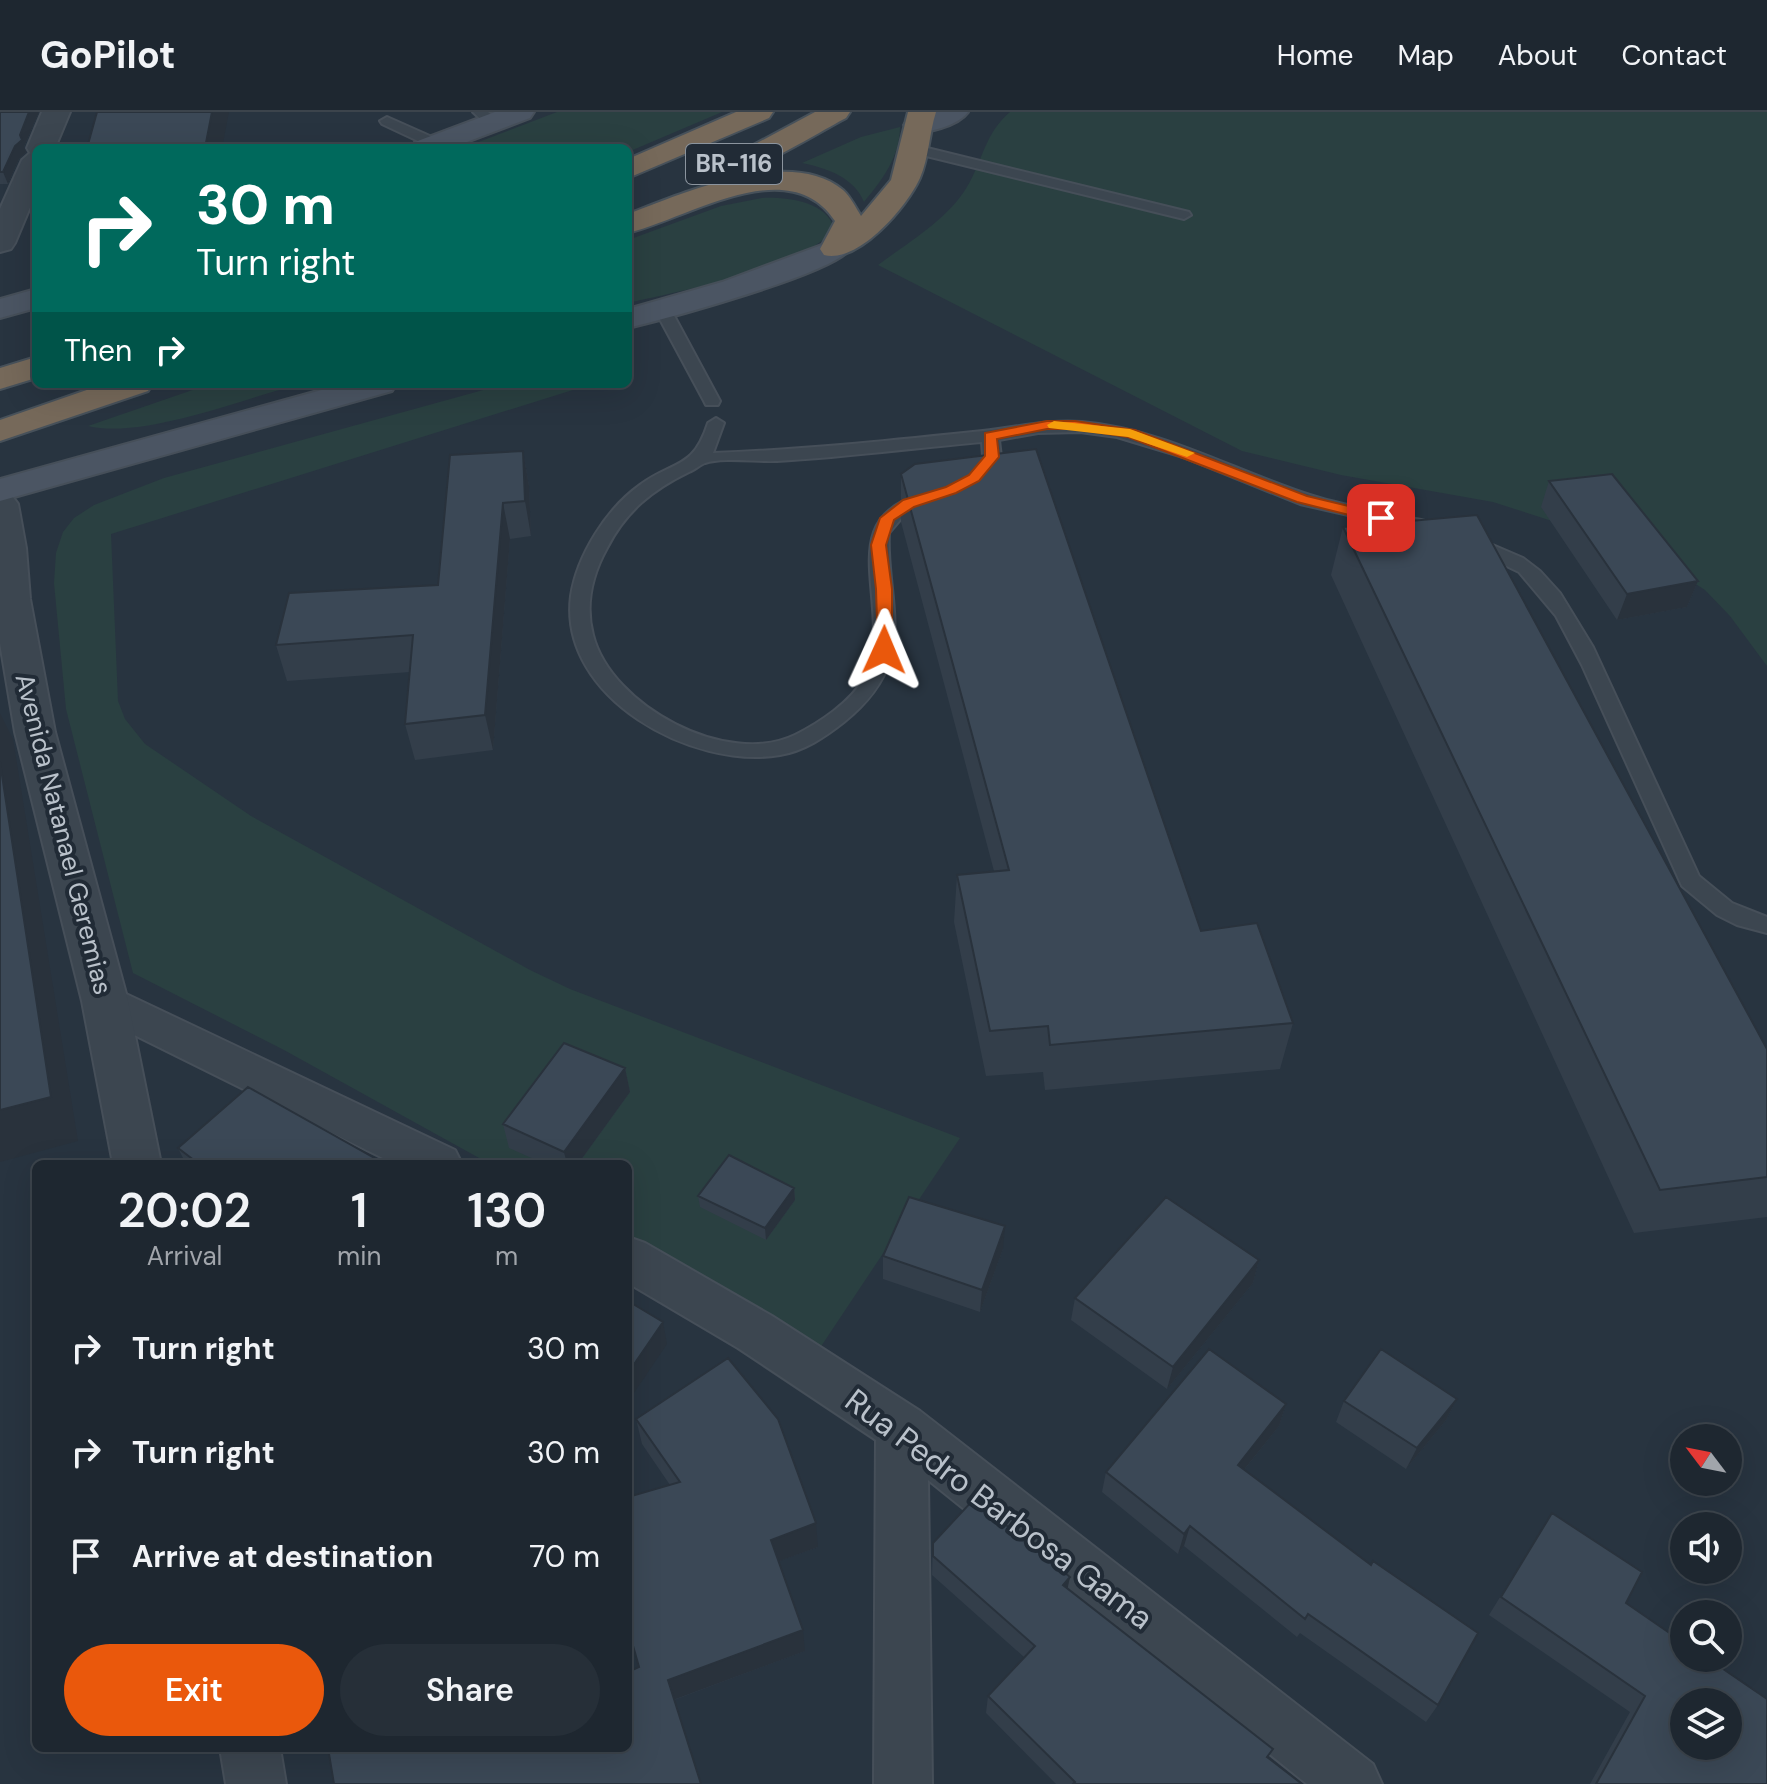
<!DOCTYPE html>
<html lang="en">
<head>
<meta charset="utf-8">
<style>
	body { margin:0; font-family:"DM Sans",sans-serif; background:#262f38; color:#f1f3f6; height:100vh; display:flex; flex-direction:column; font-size:30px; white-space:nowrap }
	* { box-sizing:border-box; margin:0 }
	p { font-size:26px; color:#a1a5ab }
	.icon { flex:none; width:44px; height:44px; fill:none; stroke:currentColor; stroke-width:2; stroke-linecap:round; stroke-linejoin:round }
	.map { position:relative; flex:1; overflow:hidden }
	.sheet { position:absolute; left:32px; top:1048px; width:600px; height:592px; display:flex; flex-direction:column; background:#1e2730; border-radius:12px; box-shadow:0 8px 32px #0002,0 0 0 2px #3c444c }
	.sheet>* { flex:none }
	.hud { position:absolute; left:32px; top:32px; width:600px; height:244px; border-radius:12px; box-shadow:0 8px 32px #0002,0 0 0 2px #3c444c; background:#00695c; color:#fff; overflow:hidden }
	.needle { width:52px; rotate:302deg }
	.buttons { position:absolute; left:1670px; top:1312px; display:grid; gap:16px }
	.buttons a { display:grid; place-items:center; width:72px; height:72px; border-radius:50%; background:#1e2730; box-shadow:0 8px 32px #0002,0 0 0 2px #3c444c; font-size:40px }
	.pin { position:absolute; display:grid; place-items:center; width:68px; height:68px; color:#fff; margin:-34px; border-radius:16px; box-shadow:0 4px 12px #0006 }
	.me { position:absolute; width:88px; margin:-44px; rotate:1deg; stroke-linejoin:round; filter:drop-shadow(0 0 6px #0008) }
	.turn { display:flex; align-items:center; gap:28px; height:168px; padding:0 32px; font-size:36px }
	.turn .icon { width:104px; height:104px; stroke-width:2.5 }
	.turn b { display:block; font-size:56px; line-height:68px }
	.then { display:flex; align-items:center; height:76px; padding:0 32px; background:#0003; gap:16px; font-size:30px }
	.eta { display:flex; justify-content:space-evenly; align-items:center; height:136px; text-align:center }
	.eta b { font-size:48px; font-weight:600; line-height:56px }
	.cta { display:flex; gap:16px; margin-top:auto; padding:16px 32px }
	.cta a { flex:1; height:92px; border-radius:48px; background:#ea580c; color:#fff; font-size:32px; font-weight:600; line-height:92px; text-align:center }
	.cta a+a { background:#262f38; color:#f1f3f6 }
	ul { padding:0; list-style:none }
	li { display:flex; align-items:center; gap:24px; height:104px; padding:0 32px }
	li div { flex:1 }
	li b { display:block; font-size:30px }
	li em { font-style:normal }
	header { display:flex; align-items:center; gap:48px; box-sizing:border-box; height:112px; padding:0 40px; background:#1e2730; border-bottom:2px solid #3c444c }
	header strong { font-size:38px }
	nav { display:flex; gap:44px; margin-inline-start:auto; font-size:28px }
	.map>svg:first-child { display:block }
</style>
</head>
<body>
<header>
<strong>GoPilot</strong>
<nav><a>Home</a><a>Map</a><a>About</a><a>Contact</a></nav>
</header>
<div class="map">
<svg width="1767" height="1672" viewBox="0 0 1767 1672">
	<rect width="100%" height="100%" fill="#283440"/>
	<path fill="#2a4041" d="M557 0H722L628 40V36H463Z
		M1010 0H1767V554L1730 504 1705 478 1663 451 1605 426 1493 390 1341 363 1242 339 878 153C910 129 946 109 967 75 983 48 985 21 1010 0Z
		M900 15C900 45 882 68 864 90 854 65 826 56 802 51L861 25Z
		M762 86C786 85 826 89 834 116 810 155 674 180 628 191V128L721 94Z
		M210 272H300C242 287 144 327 88 314Z
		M505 272H592L111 422 118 589 125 607 145 632 251 704 530 858 570 877 960 1026 820 1236 628 1129V1052H490L284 938 133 861 66 597 54 471 56 441 63 420 74 406 94 393 164 366Z"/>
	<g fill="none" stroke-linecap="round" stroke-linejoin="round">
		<g stroke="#464f59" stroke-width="4">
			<path id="service" d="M473 0H488L500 11 488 14Z
				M387 5 441 29 443 32 431 35 382 12 380 9Z
				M915 33 1189 100 1191 103 1184 107 910 40V34Z
				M663 193 671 198 720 289 718 293H706L704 289 655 198Z
				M716 306 724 311 713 341C800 338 887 329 973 320 1010 317 1045 307 1082 310 1164 317 1236 360 1313 384 1353 397 1396 401 1437 412L1440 416 1431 422 1300 392 1183 345 1117 325 1080 320 1038 321 999 328 1001 345 981 368 975 369 966 364 983 344 982 330C914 336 846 345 777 349 757 350 723 345 705 351 700 353 694 358 689 360 652 378 626 399 607 436 592 463 585 493 593 523 611 594 727 656 795 623 819 611 851 590 864 566 898 496 825 406 926 381L935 386 905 402 889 421C886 462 902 507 890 548 882 574 865 593 844 610 825 625 804 639 780 643 693 658 558 586 571 484 577 444 606 397 640 373 674 348 693 358 708 311Z
				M1467 422 1523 446 1540 459 1560 481 1593 535 1699 764 1732 791 1767 805V821L1737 813 1717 803 1682 774 1582 553 1556 504 1519 460 1461 432 1458 428 1461 424Z"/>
		</g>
		<g stroke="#464f59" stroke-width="4">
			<path id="minor" d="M105 872 455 1038 462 1052H395L90 901 83 889 90 877Z
				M628 1125 645 1131 772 1204 920 1299 1373 1652 1382 1672H1307L928 1368 932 1672H874L876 1328 738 1236 628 1171Z"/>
		</g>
		<g stroke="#464f59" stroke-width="4">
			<path id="tertiary" d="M42 0H70L55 36H36V81L15 131 11 137 0 140V97L22 48 30 41 27 36Z
				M0 381 12 384 18 392 26 436 30 487 55 620 128 889 161 1052H113L82 889 15 620 0 531Z
				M220 1636H280L286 1672H226Z"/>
		</g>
		<g stroke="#464f59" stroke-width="4">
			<path id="secondary" d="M495 0H534L530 6 451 36H411L415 30Z
				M928 0H968C958 14 924 23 908 19L904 13 908 7Z
				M835 128 846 131 850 137C833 162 665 207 628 216V197L722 170Z
				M36 177V196L0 206V187Z
				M343 272H396L392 279 0 389V367Z"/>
		</g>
		<g stroke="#47515a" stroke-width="4">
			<path id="motorway" d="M736 0H773L769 6 628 66V47Z
				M815 0H850L846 6C815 22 729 77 698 69L694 63 698 57 746 37Z
				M908 0H936C929 22 929 45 920 66 907 95 858 152 824 143L820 137 835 109C789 39 689 106 628 121V102C683 81 790 34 843 78 850 84 856 96 861 104L891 68Z
				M36 245V266L0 277V256Z
				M104 272H152L148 279 0 329V308Z"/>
		</g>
		<use href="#service" fill="#3c4650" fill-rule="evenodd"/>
		<use href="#minor" fill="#3c4650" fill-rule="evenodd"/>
		<use href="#tertiary" fill="#3c4650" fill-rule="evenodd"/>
		<use href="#secondary" fill="#4b5563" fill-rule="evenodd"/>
		<use href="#motorway" fill="#76695a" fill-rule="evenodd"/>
	</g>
	<path fill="#333e4a" d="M0 0H39L24 35 26 40 19 47 8 72H0Z
		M523 339 529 374 531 424 510 427 493 638 415 648 405 612 410 560 287 569 276 533 438 473Z
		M901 362 1201 819 1293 911 1280 957 1045 978 1043 960 986 964 954 810 957 763 994 759 901 410Z
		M1549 369 1698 469 1687 495 1617 508 1541 395Z
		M1343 415 1767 937V1105L1634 1121 1331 463Z
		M625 956 630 980 578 1052H545L509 1036 503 1012Z
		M178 1036 385 1052H186Z
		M794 1076 795 1088 766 1128 700 1095 698 1084Z
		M1003 1137 980 1200 883 1167V1144Z
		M1259 1148 1253 1171 1167 1277 1071 1208 1075 1186Z
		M1457 1287 1446 1308 1406 1357 1336 1310 1344 1289Z
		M1286 1292 1279 1314 1244 1358 1438 1593 1426 1610 1300 1521 1297 1525 1184 1434 1178 1442 1102 1380 1106 1360Z
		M636 1307 818 1435 779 1449 805 1539 674 1588 628 1636 639 1555 670 1373 642 1332Z
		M1552 1401 1626 1491 1767 1672H1590L1630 1600 1489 1503Z
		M933 1431 1068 1477 1268 1646 1302 1672H1056L986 1601 988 1584 1024 1545 932 1463Z"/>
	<path fill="#29323c" d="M29 0H39L24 35 20 23Z
		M212 0H229L222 36H205Z
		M22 28 26 40 19 47 8 72 3 60 15 34Z
		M523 339 529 374 531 424 525 389Z
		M503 391 510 427 493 638 485 603Z
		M1698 469 1687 495 1617 508 1627 482Z
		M0 601 13 627 78 1029 0 1050Z
		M625 956 630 980 578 1052H567L564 1040Z
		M794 1076 795 1088 766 1128 765 1116Z
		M1005 1114 1003 1137 980 1200 982 1178Z
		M1259 1148 1253 1171 1167 1277 1173 1255Z
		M663 1210 667 1232 628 1290V1261Z
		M1457 1287 1446 1308 1406 1357 1417 1336Z
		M1286 1292 1279 1314 1231 1374 1238 1353Z
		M816 1411 818 1435 774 1451 771 1428Z
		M1190 1414 1184 1434 1178 1442 1184 1422Z
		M1070 1465 1066 1484 1063 1473Z
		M803 1518 805 1539 673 1588 668 1568Z"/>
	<path fill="#3b4856" stroke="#29323c" stroke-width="2" fill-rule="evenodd" d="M0 0H29L20 23 22 28 15 34 3 60H0Z
		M97 0H212L205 36H87Z
		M1036 337 1201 819 1257 811 1293 911 1050 933 1048 914 990 919 957 763 1009 758 901 362 915 352Z
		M523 339 525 389 503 391 485 603 405 612 413 523 276 533 289 481 438 473 450 343Z
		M1612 362 1698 469 1627 482 1549 369Z
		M1477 403 1767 937V1065L1660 1078 1343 415Z
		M0 650 51 985 0 998Z
		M564 931 625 956 564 1040 503 1012Z
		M248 975 385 1052H199L178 1036Z
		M729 1043 794 1076 765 1116 698 1084Z
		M909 1085 1005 1114 982 1178 883 1144Z
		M1166 1085 1259 1148 1173 1255 1075 1186Z
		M628 1189 663 1210 628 1261Z
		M1209 1237 1286 1292 1238 1353 1371 1453 1373 1449 1478 1521 1438 1593 1308 1502 1305 1507 1190 1414 1184 1422 1106 1360Z
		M1381 1237 1457 1287 1417 1336 1344 1289Z
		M728 1246 778 1307 816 1411 771 1428 803 1518 668 1568 701 1672H334L328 1636H628V1560L639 1555 628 1516V1385L680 1370 636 1307Z
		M974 1387 1070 1465 1063 1473 1273 1637 1267 1645 1302 1672H1073L1075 1670 988 1584 1035 1534 933 1444V1431Z
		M1552 1401 1642 1460 1626 1491 1684 1531V1546H1707L1767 1587V1672H1596L1645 1584 1501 1485ZM1684 1590H1728V1634H1684Z"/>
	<path fill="#ea580c" stroke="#983908" stroke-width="2" d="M1047 309H1075L1135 318 1307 384 1386 403 1388 406 1381 411 1297 390 1128 325 1075 317H1047L997 327 999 345 979 369 956 381 914 395 894 408 886 433 892 477V538L884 543 878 541 876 477 871 433 880 406 903 388 946 375 969 363 985 344V321Z"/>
	<path fill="#f59e0b" d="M1054 309 1130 317 1195 341 1187 345 1128 325 1049 316 1047 313Z"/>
	<g text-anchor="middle" stroke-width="8" stroke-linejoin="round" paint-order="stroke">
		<rect fill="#212b36" stroke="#8b949e" stroke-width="2" x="686" y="32" width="96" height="40" rx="6"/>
		<g font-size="24" font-weight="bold" fill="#b9c1ca">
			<text x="734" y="60">BR-116</text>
		</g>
		<g font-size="26" fill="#b9c1ca" stroke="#212b36">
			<text transform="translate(64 722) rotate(76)" y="9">Avenida Natanael Geremias</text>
		</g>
		<g font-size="32" fill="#b9c1ca" stroke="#212b36">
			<text transform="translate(999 1397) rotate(37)" y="11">Rua Pedro Barbosa Gama</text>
		</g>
	</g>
</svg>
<div class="buttons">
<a><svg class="needle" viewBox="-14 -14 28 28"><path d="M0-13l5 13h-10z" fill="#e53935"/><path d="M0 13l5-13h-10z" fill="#a1a5ab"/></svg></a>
<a><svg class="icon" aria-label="sound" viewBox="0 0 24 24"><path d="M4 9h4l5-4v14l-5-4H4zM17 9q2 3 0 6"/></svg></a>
<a><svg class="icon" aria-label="search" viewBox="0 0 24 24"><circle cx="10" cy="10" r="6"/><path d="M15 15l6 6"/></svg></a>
<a><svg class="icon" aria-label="layers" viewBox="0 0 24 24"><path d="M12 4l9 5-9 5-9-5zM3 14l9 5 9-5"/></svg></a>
</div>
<div class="pin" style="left:1381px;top:406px;background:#d93025"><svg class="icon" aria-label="arrive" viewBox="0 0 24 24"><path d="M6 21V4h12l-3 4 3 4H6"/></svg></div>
<svg class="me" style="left:884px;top:538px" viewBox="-20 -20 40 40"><path d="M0-17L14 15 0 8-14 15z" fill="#ea580c" stroke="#fff" stroke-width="4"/></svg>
<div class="hud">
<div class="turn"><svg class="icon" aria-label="right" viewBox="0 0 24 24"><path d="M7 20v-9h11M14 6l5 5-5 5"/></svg><div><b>30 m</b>Turn right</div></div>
<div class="then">Then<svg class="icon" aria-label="right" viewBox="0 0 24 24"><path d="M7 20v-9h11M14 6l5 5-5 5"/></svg></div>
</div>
<section class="sheet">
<div class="eta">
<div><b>20:02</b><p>Arrival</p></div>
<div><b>1</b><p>min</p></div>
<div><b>130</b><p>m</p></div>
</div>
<ul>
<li><svg class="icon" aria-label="right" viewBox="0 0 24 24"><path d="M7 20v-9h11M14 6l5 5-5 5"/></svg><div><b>Turn right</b></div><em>30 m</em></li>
<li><svg class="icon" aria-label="right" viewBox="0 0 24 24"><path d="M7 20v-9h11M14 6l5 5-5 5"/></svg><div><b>Turn right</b></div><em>30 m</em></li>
<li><svg class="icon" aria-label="arrive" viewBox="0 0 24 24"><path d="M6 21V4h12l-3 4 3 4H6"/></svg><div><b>Arrive at destination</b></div><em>70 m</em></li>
</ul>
<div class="cta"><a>Exit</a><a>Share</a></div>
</section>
</div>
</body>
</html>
